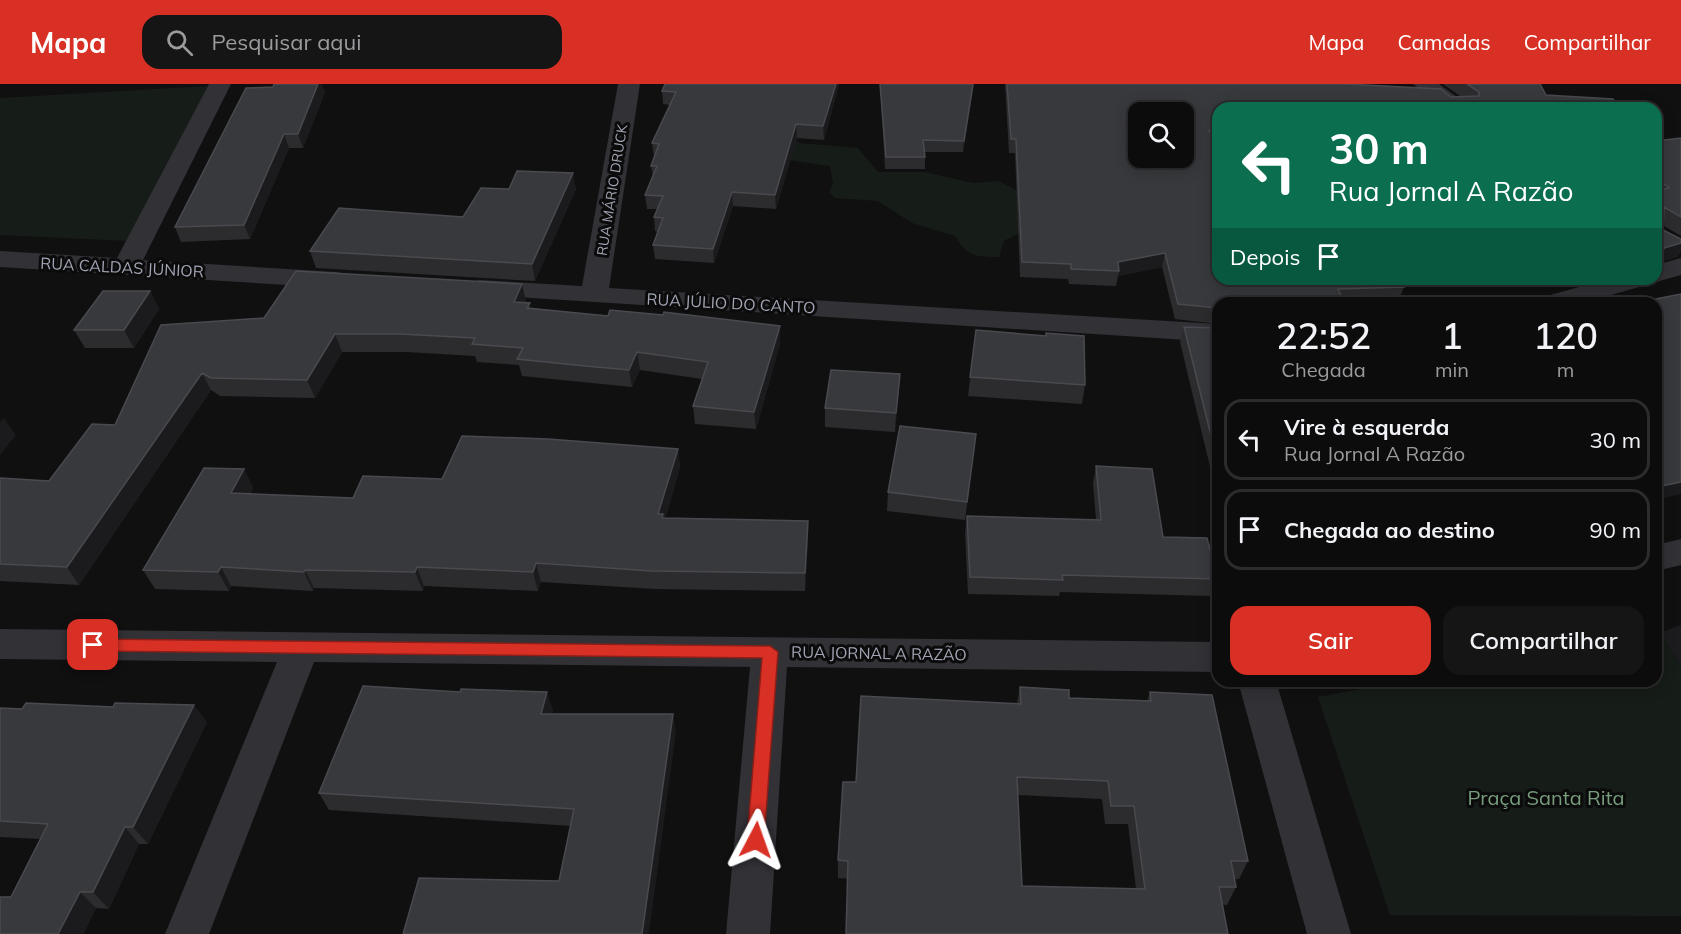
<!DOCTYPE html>
<html lang="pt">
<head>
<meta charset="utf-8">
<style>
	body { margin:0; font-family:Mulish,sans-serif; background:#151516; color:#f1f3f6; height:100vh; display:flex; flex-direction:column; font-size:22px; white-space:nowrap }
	* { box-sizing:border-box; margin:0 }
	p { font-size:20px; color:#9a9b9d }
	.icon { flex:none; width:33px; height:33px; fill:none; stroke:currentColor; stroke-width:2; stroke-linecap:round; stroke-linejoin:round }
	.map { position:relative; flex:1; overflow:hidden }
	.side { position:absolute; left:1212px; top:213px; width:450px; height:390px; display:flex; flex-direction:column; background:#0c0c0d; border-radius:18px; box-shadow:0 3px 15px #0003,0 0 0 2px #2c2c2e }
	.side>* { flex:none }
	.banner { position:absolute; left:1212px; top:18px; width:450px; height:183px; border-radius:18px; box-shadow:0 3px 15px #0003,0 0 0 2px #2c2c2e; background:#0b6e4f; color:#fff; overflow:hidden }
	.buttons { position:absolute; left:1128px; top:18px; display:grid; gap:12px }
	.buttons a { display:grid; place-items:center; width:66px; height:66px; border-radius:12px; background:#0c0c0d; box-shadow:0 3px 15px #0003,0 0 0 2px #2c2c2e; font-size:30px }
	.pin { position:absolute; display:grid; place-items:center; width:51px; height:51px; color:#fff; margin:-26px; border-radius:12px; box-shadow:0 3px 9px #0006 }
	.me { position:absolute; width:66px; margin:-33px; rotate:4deg; stroke-linejoin:round; filter:drop-shadow(0 0 4px #0008) }
	.turn { display:flex; align-items:center; gap:21px; height:126px; padding:0 18px; font-size:27px }
	.turn .icon { width:78px; height:78px; stroke-width:2.5 }
	.turn b { display:block; font-size:42px; line-height:51px }
	.then { display:flex; align-items:center; height:57px; padding:0 18px; background:#0003; gap:12px; font-size:22px }
	.eta { display:flex; justify-content:space-evenly; align-items:center; height:102px; text-align:center }
	.eta b { font-size:36px; font-weight:600; line-height:42px }
	.action { display:flex; gap:12px; margin-top:auto; padding:12px 18px }
	.action a { flex:1; height:69px; border-radius:18px; background:#d93025; color:#fff; font-size:24px; font-weight:600; line-height:69px; text-align:center }
	.action a+a { background:#151516; color:#f1f3f6 }
	ul { padding:0; list-style:none }
	li { display:flex; align-items:center; gap:18px; height:81px; margin:0 12px 9px; padding:0 6px; border:3px solid #2c2c2e; border-radius:18px }
	li div { flex:1 }
	li b { display:block; font-size:22px }
	li em { font-style:normal }
	header { display:flex; align-items:center; gap:36px; box-sizing:border-box; height:84px; padding:0 30px; background:#d93025; color:#fff }
	header strong { font-size:28px }
	nav { display:flex; gap:33px; margin-inline-start:auto; font-size:21px }
	.search { width:420px; height:54px; background:#151516; display:flex; align-items:center; gap:15px; box-sizing:border-box; padding:0 21px; border-radius:18px; color:#9a9b9d; font-size:22px }
	.map>svg:first-child { display:block }
</style>
</head>
<body>
<header>
<strong>Mapa</strong>
<div class="search"><svg class="icon" aria-label="search" viewBox="0 0 24 24"><circle cx="10" cy="10" r="6"/><path d="M15 15l6 6"/></svg>Pesquisar aqui</div>
<nav><a>Mapa</a><a>Camadas</a><a>Compartilhar</a></nav>
</header>
<div class="map">
<svg width="1681" height="850" viewBox="0 0 1681 850">
	<rect width="100%" height="100%" fill="#101011"/>
	<path fill="#1c1c1e" d="M1681 541V581L1659 549Z"/>
	<path fill="#161c17" d="M208 2 128 157 0 151V14Z
		M783 47 800 59 858 64 878 88H925L973 99 998 97 1034 115 1021 148 1004 157 999 173C975 173 968 173 955 152L912 139 878 117 835 114 829 108 833 99 830 82 767 73Z
		M1656 549H1659L1681 581V832L1390 831 1318 613 1404 597H1656Z"/>
	<g fill="none" stroke-linecap="round" stroke-linejoin="round">
		<path fill="#313136" fill-rule="evenodd" d="M209 0H231L143 176 336 188 345 190 349 196 345 202 336 204 0 183V167L117 174Z
			M618 0H640L609 204 1218 240V258L470 210 466 204 470 198 480 196 582 202Z
			M1681 174V191L1656 198 1649 196 1646 201 1583 219H1539L1543 213 1608 195H1656V181Z
			M1681 455V481L1656 487V461Z
			M0 545 1218 558V588L787 583 770 850H726L750 583 314 578 209 850H165L277 578 0 575Z
			M1238 597H1276L1351 850H1307Z"/>
		<path fill="#313136" fill-rule="evenodd" d="M1413 0H1439L1472 24H1446Z"/>
	</g>
	<path fill="#2c2c2f" fill-rule="evenodd" d="M665 0H839L824 56 797 54 776 125 733 122 714 179 655 175 653 161 658 148 655 147 654 133 657 125H647L645 111 653 93 651 82 654 73 652 59 670 21 663 20 662 7Z
		M880 0H974L963 68H925V85H885Z
		M1005 0H1346L1451 13 1460 12 1443 0H1540L1546 11 1619 24H1218V60H1214L1218 195 1404 203 1398 218 1365 219H1218V240L1175 235 1162 183 1118 192 1116 202 1069 200 1068 195 1020 193 1015 69H1009Z
		M325 8 303 64H289L250 155 181 158 175 143Z
		M1681 54V152L1664 142 1663 146 1681 155V167L1677 173 1659 178 1656 182V57Z
		M509 105H576L535 197 316 184 310 167 463 133Z
		M522 200 526 219 531 224 780 260 756 345 695 340 693 322 702 295 640 286 632 303 522 292 519 281 477 278 475 272 406 268H342L315 314 220 312 211 306 79 501 0 497V394L49 397 115 341 264 234Z
		M150 207 159 225 134 264H85L74 246Z
		M1184 243 1218 244V391H1212L1180 258Z
		M976 246 1085 301 1082 320 968 312Z
		M900 290 895 348 825 343V324Z
		M976 350 965 436 887 427 888 408Z
		M678 365 680 383 665 435 808 437V456L805 507 655 505 541 498 538 507 424 502 423 507 314 504 313 507 231 502 229 507 155 505 143 486 244 385 253 404 250 410 353 414 442 395Z
		M1096 382 1163 453 1218 495 1212 512 1060 508 1059 512 968 510 965 449 967 432 1096 436 1093 400Z
		M1020 603 1069 614 1147 617 1150 608 1248 777 1239 795H1235L1236 803 1227 821 838 794V776L856 698 1017 619ZM1018 711 1102 715 1105 740H1128L1136 805 1022 802Z
		M0 624 207 638 148 760H139L109 825 96 824 83 850H0L11 813 40 755 0 753Z
		M553 626 552 630 676 647 559 797 571 742 329 726 319 709Z"/>
	<path fill="#1b1b1d" d="M318 0H322L325 8 303 64 298 50Z
		M836 0H839V2L824 56 823 42Z
		M973 0H974L963 68 964 57Z
		M796 40 797 54 776 125 775 111Z
		M284 50 289 64 250 155 244 141Z
		M573 89 576 105 535 197 532 180Z
		M732 108 733 122 714 179 713 165Z
		M1681 159V167L1677 173 1659 178 1662 171 1664 164Z
		M1165 169 1162 183 1118 192 1119 187 1118 178Z
		M522 200 526 218 518 235 514 218Z
		M150 207 159 225 134 264 124 246Z
		M780 242V260L756 345 754 328Z
		M335 250 342 268 315 314 307 296Z
		M637 268 640 286 632 303 629 286Z
		M202 289 211 306 79 501 67 483Z
		M900 290 899 308 895 348 896 329Z
		M4 334 16 351 0 371V338Z
		M678 365 680 383 664 437 658 430Z
		M244 385 253 404 241 428 231 409Z
		M1681 398V410L1656 416V405L1657 403Z
		M808 437V456L805 507V489Z
		M536 479 541 498 538 507 533 488Z
		M221 483 231 502 229 507 218 488Z
		M417 483 424 502 423 507 415 488Z
		M305 486 314 504 313 507 304 488Z
		M547 608 553 626 547 647 541 630Z
		M194 621 207 638 148 760 133 743Z
		M673 630 676 647 649 850H642Z
		M125 743 139 760 109 825 93 808Z
		M80 808 96 824 83 850H58Z"/>
	<path fill="#38393d" stroke="#494a4f" stroke-width="1.5" fill-rule="evenodd" d="M274 0H318L298 50H284L244 141 175 143 246 4 273 3Z
		M665 0H836L823 42 796 40 775 111 732 108 713 165 653 161 663 134 654 133 663 112 645 111 657 82H651L659 60 652 59 676 8 662 7Z
		M880 0H973L964 57 923 56 925 73H886Z
		M1007 0H1346L1441 5 1451 13 1479 12V8L1467 0H1540L1546 11 1613 15 1619 24H1558L1550 18 1553 24H1218V46H1209L1218 70V195H1398L1404 203 1338 205 1344 219H1218V224L1178 220 1165 169 1118 178 1119 187 1071 185V180L1022 178 1016 55H1011ZM1138 28H1184V74H1138Z
		M1681 54V133L1664 123 1663 146 1681 155V159L1664 164 1662 171 1656 172V107L1669 104 1656 94V57Z
		M517 87 573 89 532 180 310 167 339 124 463 133 481 104 509 105Z
		M296 187 522 200 514 218 530 219 527 224 608 232 610 226 663 231 664 228 780 242 754 328 693 322 708 278 637 268 629 286 585 282 517 275 523 264 472 260 475 254 400 250H335L307 296 211 294 202 289 67 483 0 480V394L49 397 92 340 115 341 161 241 264 234Z
		M103 207H150L124 246H74Z
		M1681 210V398L1657 403 1656 402V219H1635Z
		M1184 243 1218 244V376H1217Z
		M976 246 1046 252V249L1084 252 1085 301 970 293Z
		M831 286 900 290 896 329 825 324Z
		M900 342 976 350 967 418 888 408Z
		M462 352 548 355 678 365 658 430H663L662 434 808 437 805 489 652 487 536 479 533 488 417 483 415 488 305 486 304 488 221 483 218 488 143 486 204 384 244 385 231 409 353 414 363 392 442 395Z
		M1096 382 1152 385 1163 453 1207 454 1218 495 1062 491 1063 496 970 493 967 432 1101 436Z
		M363 602 460 608 461 605 547 608 541 630H673L642 850H403L419 794 559 797 574 725 319 709Z
		M1020 603 1069 606V614L1151 617 1150 608 1212 611 1248 777H1231L1236 803H1219L1228 850H846L848 777 838 776 843 698H856L861 612 1021 620ZM1017 693 1108 697 1111 722H1134L1145 805 1022 802Z
		M26 619 113 623 115 619 194 621 133 743H125L93 808H80L58 850H0V813H11L48 740 0 737V624L22 625Z"/>
	<path fill="#d93025" stroke="#8d1f18" stroke-width="1.5" d="M93 555 770 562 778 568 764 756 762 762 756 764 749 762 747 756 762 574 93 567 85 561Z"/>
	<g text-anchor="middle" stroke-width="6" stroke-linejoin="round" paint-order="stroke">
		<g font-size="14" fill="#a1a4b2" stroke="#0b0b0c">
			<text transform="translate(612 106) rotate(-81)" y="5">RUA MÁRIO DRUCK</text>
		</g>
		<g font-size="16" fill="#a1a4b2" stroke="#0b0b0c">
			<text transform="translate(122 183) rotate(3)" y="6">RUA CALDAS JÚNIOR</text>
			<text transform="translate(731 219) rotate(3)" y="6">RUA JÚLIO DO CANTO</text>
			<text transform="translate(879 569) rotate(1)" y="6">RUA JORNAL A RAZÃO</text>
		</g>
		<g font-size="20" fill="#779d7d" stroke="#0b0b0c">
			<text x="1546" y="721">Praça Santa Rita</text>
		</g>
	</g>
</svg>
<div class="buttons">
<a><svg class="icon" aria-label="search" viewBox="0 0 24 24"><circle cx="10" cy="10" r="6"/><path d="M15 15l6 6"/></svg></a>
</div>
<div class="pin" style="left:93px;top:561px;background:#d93025"><svg class="icon" aria-label="arrive" viewBox="0 0 24 24"><path d="M6 21V4h12l-3 4 3 4H6"/></svg></div>
<svg class="me" style="left:756px;top:756px" viewBox="-20 -20 40 40"><path d="M0-17L14 15 0 8-14 15z" fill="#d93025" stroke="#fff" stroke-width="4"/></svg>
<div class="banner">
<div class="turn"><svg class="icon" aria-label="left" viewBox="0 0 24 24"><path d="M17 20v-9H6M10 6l-5 5 5 5"/></svg><div><b>30 m</b>Rua Jornal A Razão</div></div>
<div class="then">Depois<svg class="icon" aria-label="arrive" viewBox="0 0 24 24"><path d="M6 21V4h12l-3 4 3 4H6"/></svg></div>
</div>
<section class="side">
<div class="eta">
<div><b>22:52</b><p>Chegada</p></div>
<div><b>1</b><p>min</p></div>
<div><b>120</b><p>m</p></div>
</div>
<ul>
<li><svg class="icon" aria-label="left" viewBox="0 0 24 24"><path d="M17 20v-9H6M10 6l-5 5 5 5"/></svg><div><b>Vire à esquerda</b><p>Rua Jornal A Razão</p></div><em>30 m</em></li>
<li><svg class="icon" aria-label="arrive" viewBox="0 0 24 24"><path d="M6 21V4h12l-3 4 3 4H6"/></svg><div><b>Chegada ao destino</b></div><em>90 m</em></li>
</ul>
<div class="action"><a>Sair</a><a>Compartilhar</a></div>
</section>
</div>
</body>
</html>
